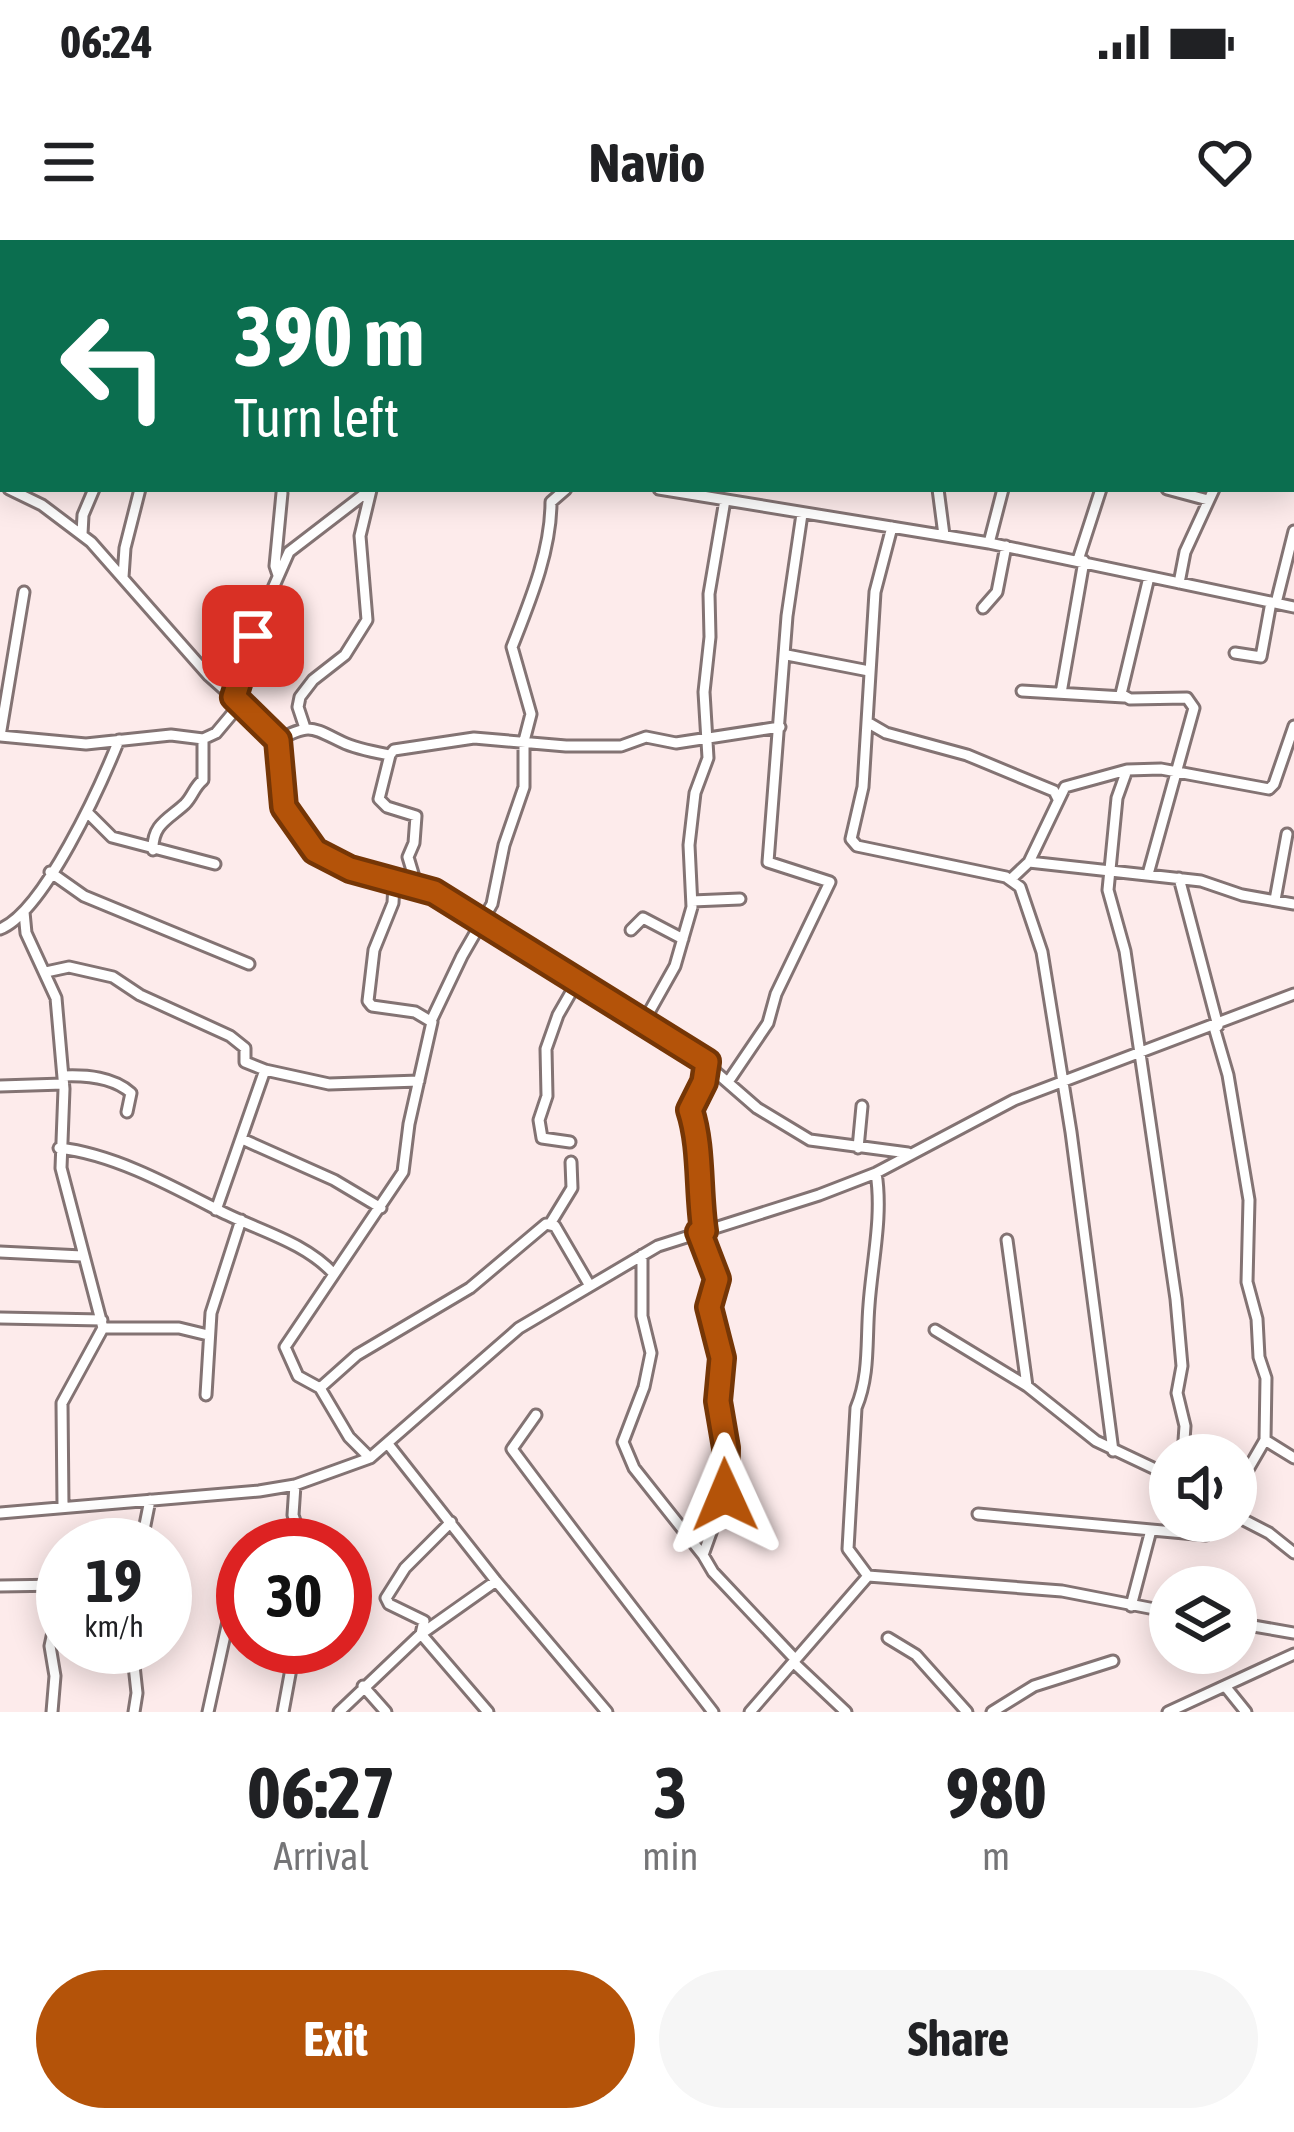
<!DOCTYPE html>
<html lang="en">
<head>
<meta charset="utf-8">
<style>
	body { margin:0; font-family:"Asap Condensed",sans-serif; background:#f6f6f6; color:#202124; height:100vh; display:flex; flex-direction:column; font-size:45px; white-space:nowrap }
	* { box-sizing:border-box; margin:0 }
	p { font-size:39px; color:#757577 }
	.icon { flex:none; width:66px; height:66px; fill:none; stroke:currentColor; stroke-width:2; stroke-linecap:round; stroke-linejoin:round }
	.map { position:relative; height:1472px; overflow:hidden }
	.sheet { display:flex; flex-direction:column; background:#fff; flex:1 }
	.sheet>* { flex:none }
	.banner { position:absolute; left:0px; top:0px; width:1296px; height:252px; box-shadow:0 6px 30px #0003; background:#0b6e4f; color:#fff; overflow:hidden }
	.buttons { position:absolute; left:1149px; top:1194px; display:grid; gap:24px }
	.buttons a { display:grid; place-items:center; width:108px; height:108px; border-radius:50%; background:#fff; box-shadow:0 6px 30px #0003; font-size:60px }
	.speed { position:absolute; left:36px; top:1278px; display:flex; gap:24px; font-size:60px; font-weight:700; text-align:center }
	.speed>* { display:grid; place-content:center; width:156px; height:156px; border-radius:50%; background:#fff; box-shadow:0 6px 30px #0003; line-height:1 }
	.speed small { font-size:30px; font-weight:400 }
	.speed .limit { border:18px solid #d22; background:#fff; color:#111 }
	.pin { position:absolute; display:grid; place-items:center; width:102px; height:102px; color:#fff; margin:-51px; border-radius:24px; box-shadow:0 6px 18px #0006 }
	.me { position:absolute; width:132px; margin:-66px; rotate:359deg; stroke-linejoin:round; filter:drop-shadow(0 0 9px #0008) }
	.turn { display:flex; align-items:center; gap:42px; height:252px; padding:0 36px; font-size:54px }
	.turn .icon { width:156px; height:156px; stroke-width:2.5 }
	.turn b { display:block; font-size:84px; line-height:102px }
	.eta { display:flex; justify-content:space-evenly; align-items:center; height:204px; text-align:center }
	.eta b { font-size:72px; font-weight:700; line-height:84px }
	.button { display:flex; gap:24px; margin-top:auto; padding:24px 36px }
	.button a { flex:1; height:138px; border-radius:72px; background:#b45309; color:#fff; font-size:48px; font-weight:700; line-height:138px; text-align:center }
	.button a+a { background:#f6f6f6; color:#202124 }
	.status { display:flex; justify-content:space-between; align-items:center; height:84px; padding:0 60px; background:#fff; direction:ltr }
	.status svg { height:33px; fill:currentColor }
	header { display:flex; justify-content:space-between; align-items:center; height:156px; padding:0 36px; background:#fff; font-size:54px; font-weight:700 }
	.map>svg:first-child { display:block }
</style>
</head>
<body>
<div class="status"><b>06:24</b><svg viewBox="0 0 49 12"><path d="M0 12V9h3v3zM5 12V6h3v6zM10 12V3h3v9zM15 12V0h3v12zM26 1h20v11H26zM47 4h2v5h-2z"/></svg></div>
<header><svg class="icon" aria-label="menu" viewBox="0 0 24 24"><path d="M4 6h16M4 12h16M4 18h16"/></svg>Navio<svg class="icon" aria-label="heart" viewBox="0 0 24 24"><path d="M12 20l-8-8c-3-5 5-10 8-4 3-6 11-1 8 4z"/></svg></header>
<div class="map">
<svg width="1294" height="1472" viewBox="0 0 1294 1472">
	<rect width="100%" height="100%" fill="#fdebeb"/>
	<g fill="none" stroke-linecap="round" stroke-linejoin="round">
		<g stroke="#837373" stroke-width="15">
			<path id="street" d="M826 0 839 3
				M1028 0 1031 3
				M663 3H665
				M794 3 816 0
				M882 3H892
				M921 3H932
				M992 3 1011 0
				M0 109H3
				M0 242 3 244
				M9 249 42 265 91 302 209 436 272 492 281 512 283 567 315 611 350 629 443 657 687 807 757 868 810 900 908 913
				M659 249 989 303 1294 367
				M938 249 944 295
				M1167 249 1208 260
				M892 287 875 352 863 547 851 599 857 606 1006 637 1020 647 1042 712 1071 892 1113 1211
				M82 294 83 275 94 249
				M989 303 1003 249
				M1078 320 1101 249
				M278 335 275 326 282 253
				M123 337 125 308 140 249
				M1179 343 1185 312 1214 249
				M1276 363 1294 291
				M983 368 997 352 1006 306
				M1235 413 1261 417 1271 362
				M787 415 869 431
				M1022 451 1124 457
				M1061 453 1084 321
				M234 457 259 380 289 312 371 249
				M867 482 886 493 967 515 1054 551 1058 559
				M305 488 298 467 300 457 313 440 345 415 367 380 360 296 371 250
				M0 496 86 504 171 495 203 499 216 493 242 462
				M0 496 24 352
				M278 500C310 483 311 487 342 502 356 509 374 512 390 515L379 559 387 567 416 576 414 603 408 617 417 647
				M390 515 394 510 474 498 566 506H621L646 497 676 503 780 487
				M1127 530 1117 558 1108 650 1125 711 1176 1059 1182 1126 1177 1153 1185 1186 1183 1215
				M88 573 112 597 215 624
				M153 610C152 584 169 579 185 564 193 556 194 547 203 540V499
				M1029 622 1201 641 1242 655 1294 664
				M50 632 84 656 249 724
				M1148 634 1194 468 1187 458 1130 459 1121 454 1149 337
				M1179 638 1218 786
				M1011 639 1029 622 1065 547 1127 530 1161 529 1269 549 1274 544 1294 486
				M1275 660 1287 594
				M692 661 740 659
				M24 672 26 693 56 758 64 849 61 928 103 1088 62 1163 63 1266
				M0 689C44 672 101 545 119 500
				M631 690 643 678 683 699
				M46 732 69 727 113 737 140 755 230 796 245 808V822L265 830 216 970
				M431 781 462 716 492 664 504 605 524 547V501L531 474 512 407C530 361 551 311 551 262L566 249
				M643 783 675 726 692 667 689 605 695 553 708 518 704 452 710 397 709 354 725 260
				M1214 787 1228 835 1249 960 1247 1042 1257 1079 1259 1117 1266 1138 1265 1200 1236 1250
				M265 830 329 844 419 841
				M63 836C87 835 113 837 131 853L127 872
				M728 842 768 783 776 754 830 642 768 622 787 376 802 274
				M0 846 63 844
				M242 899 334 940 381 968
				M570 902 542 898 539 880 547 856 546 809 558 775 577 742
				M59 908C113 914 170 945 218 970 256 990 304 1001 334 1034
				M858 908 862 866
				M550 984 572 948 571 922
				M704 991C697 951 702 907 690 870L714 828
				M699 992 717 1039 709 1067 722 1118 718 1161 728 1245 703 1315 713 1332 795 1419
				M1007 1000 1027 1146 1096 1201 1170 1236
				M0 1012 82 1016
				M642 1015V1076L651 1113 644 1147 623 1202 634 1228 703 1315
				M0 1078 102 1080
				M103 1088H179L208 1095
				M935 1090 1027 1146
				M320 1148 357 1115 470 1048 546 984 555 986 590 1046
				M206 1155 211 1073 241 980
				M536 1175 512 1209C578 1298 645 1384 713 1472
				M1265 1200 1294 1218
				M388 1204 496 1341 607 1472
				M370 1218 349 1197 320 1148 298 1136 285 1107 403 932 409 884 432 782 415 772 372 766 368 761 374 710 393 663 394 643
				M295 1245 293 1275 303 1305
				M0 1273 259 1251 295 1245 370 1218 519 1088 658 1006 819 955 876 933 1014 860 1294 754
				M978 1274 1206 1295 1220 1281
				M1236 1276 1269 1293 1294 1313
				M451 1282 405 1328 386 1358 389 1364 424 1381 421 1394 488 1472
				M141 1305 150 1260
				M868 1336 848 1309 856 1168C870 1135 866 1100 869 1065 872 1022 883 976 876 933
				M0 1346 62 1345
				M1131 1366 1151 1290
				M1236 1383 1294 1393
				M888 1398 916 1415 967 1472
				M132 1407 137 1453 134 1472
				M793 1422 846 1472
				M363 1446 386 1472
				M1225 1446 1246 1472
				M52 1472 55 1436 50 1406 63 1345
				M208 1472 236 1345 243 1329
				M283 1472 295 1407
				M339 1472 421 1394 496 1341
				M750 1472 868 1336 1062 1351 1170 1372
				M992 1472 1034 1446 1113 1421
				M1168 1472 1294 1414"/>
		</g>
		<use href="#street" stroke="#fff" stroke-width="9"/>
	</g>
	<g fill="none" stroke-linecap="round" stroke-linejoin="round">
		<g stroke="#753606" stroke-width="30">
			<path id="route" d="M253 396 234 457 278 500 284 567 315 611 350 629 434 652 707 822 704 842 690 870C702 906 698 952 704 991L699 992 717 1039 709 1067 722 1118 718 1161 726 1208 725 1255"/>
		</g>
		<use href="#route" stroke="#b45309" stroke-width="21"/>
	</g>
</svg>
<div class="buttons">
<a><svg class="icon" aria-label="sound" viewBox="0 0 24 24"><path d="M4 9h4l5-4v14l-5-4H4zM17 9q2 3 0 6"/></svg></a>
<a><svg class="icon" aria-label="layers" viewBox="0 0 24 24"><path d="M12 4l9 5-9 5-9-5zM3 14l9 5 9-5"/></svg></a>
</div>
<div class="speed"><div>19<small>km/h</small></div><div class="limit">30</div></div>
<div class="pin" style="left:253px;top:396px;background:#d93025"><svg class="icon" aria-label="arrive" viewBox="0 0 24 24"><path d="M6 21V4h12l-3 4 3 4H6"/></svg></div>
<svg class="me" style="left:725px;top:1255px" viewBox="-20 -20 40 40"><path d="M0-17L14 15 0 8-14 15z" fill="#b45309" stroke="#fff" stroke-width="4"/></svg>
<div class="banner">
<div class="turn"><svg class="icon" aria-label="left" viewBox="0 0 24 24"><path d="M17 20v-9H6M10 6l-5 5 5 5"/></svg><div><b>390 m</b>Turn left</div></div>
</div>
</div>
<section class="sheet">
<div class="eta">
<div><b>06:27</b><p>Arrival</p></div>
<div><b>3</b><p>min</p></div>
<div><b>980</b><p>m</p></div>
</div>
<div class="button"><a>Exit</a><a>Share</a></div>
</section>
</body>
</html>
